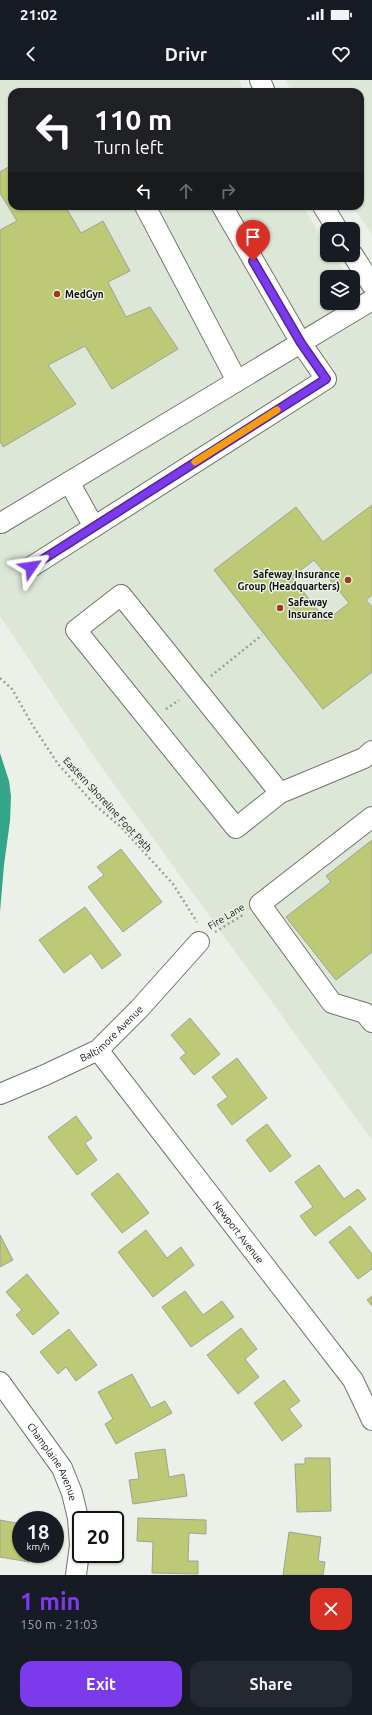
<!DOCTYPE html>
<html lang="en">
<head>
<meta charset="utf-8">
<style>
	body { margin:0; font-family:Ubuntu,sans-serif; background:#242831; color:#f1f3f6; height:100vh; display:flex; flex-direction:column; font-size:15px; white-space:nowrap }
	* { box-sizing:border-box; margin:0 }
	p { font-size:13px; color:#9ea1a6 }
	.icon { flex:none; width:22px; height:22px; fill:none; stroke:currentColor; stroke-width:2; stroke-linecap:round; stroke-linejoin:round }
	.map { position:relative; height:1495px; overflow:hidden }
	.sheet { display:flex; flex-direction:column; background:#171b24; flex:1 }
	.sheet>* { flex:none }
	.hud { position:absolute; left:8px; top:8px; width:356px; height:122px; border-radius:12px; box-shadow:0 1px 3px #0004; background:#202124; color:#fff; overflow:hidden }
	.buttons { position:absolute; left:320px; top:142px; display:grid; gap:8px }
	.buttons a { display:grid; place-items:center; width:40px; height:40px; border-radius:8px; background:#171b24; box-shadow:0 1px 3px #0004; font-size:20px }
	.speed { position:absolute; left:12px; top:1431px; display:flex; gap:8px; font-size:20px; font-weight:700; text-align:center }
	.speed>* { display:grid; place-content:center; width:52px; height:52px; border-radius:50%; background:#171b24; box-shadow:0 1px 3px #0004; line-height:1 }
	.speed small { font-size:10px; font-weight:400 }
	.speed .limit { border:2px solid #111; border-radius:6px; background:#fff; color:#111 }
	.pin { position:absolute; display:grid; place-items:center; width:34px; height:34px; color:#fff; margin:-41px -17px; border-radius:50% 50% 50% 0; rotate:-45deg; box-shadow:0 0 4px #0007 }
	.pin .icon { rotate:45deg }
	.me { position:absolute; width:44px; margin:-22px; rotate:58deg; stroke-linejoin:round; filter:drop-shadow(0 0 3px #0008) }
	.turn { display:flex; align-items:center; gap:14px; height:84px; padding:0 20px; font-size:18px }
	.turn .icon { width:52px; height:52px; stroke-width:2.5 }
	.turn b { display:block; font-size:28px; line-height:34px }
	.lanes { display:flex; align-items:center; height:38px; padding:0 20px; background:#0003; justify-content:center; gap:20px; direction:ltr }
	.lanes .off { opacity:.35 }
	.round { display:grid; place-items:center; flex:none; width:42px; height:42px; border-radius:12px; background:#242831 }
	.head { display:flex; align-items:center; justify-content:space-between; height:68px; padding:0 20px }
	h1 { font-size:24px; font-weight:600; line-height:30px; color:#7c3aed }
	.button { display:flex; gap:8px; margin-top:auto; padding:8px 20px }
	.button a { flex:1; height:46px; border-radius:12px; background:#7c3aed; color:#fff; font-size:16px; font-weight:600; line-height:46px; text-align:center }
	.button a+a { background:#242831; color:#f1f3f6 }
	.status { display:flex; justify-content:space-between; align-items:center; height:28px; padding:0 20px; background:#171b24; direction:ltr }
	.status svg { height:11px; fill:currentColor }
	header { display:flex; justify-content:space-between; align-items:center; height:52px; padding:0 20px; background:#171b24; font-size:18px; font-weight:600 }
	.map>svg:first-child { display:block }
</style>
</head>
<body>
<div class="status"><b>21:02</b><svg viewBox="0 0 49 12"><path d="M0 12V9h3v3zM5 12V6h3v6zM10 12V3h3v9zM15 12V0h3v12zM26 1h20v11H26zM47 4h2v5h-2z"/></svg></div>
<header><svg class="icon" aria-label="back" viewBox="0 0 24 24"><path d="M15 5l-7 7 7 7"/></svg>Drivr<svg class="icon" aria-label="heart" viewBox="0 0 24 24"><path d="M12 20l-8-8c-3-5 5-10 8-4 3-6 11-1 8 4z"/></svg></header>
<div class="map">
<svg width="372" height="1495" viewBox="0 0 372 1495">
	<rect width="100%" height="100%" fill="#ebf1e8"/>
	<path fill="#dce7d7" d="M0 0H239L244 12H12V126H303L327 167V175H333L349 197H327V223H353V203L372 230V1060L97 681 0 536Z
		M286 0H372V155L353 126H360V12H291Z"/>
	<path fill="#33a689" d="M0 673 9 701 11 716 10 741 4 785 0 832Z"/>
	<path fill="#bdc974" stroke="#a0a298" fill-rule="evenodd" d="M12 85V126H65L81 153 103 141 130 191 108 202 126 237 150 227 178 269 112 309 85 266 48 285 76 324 3 367 0 361V150L17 141 0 113V92Z
		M372 425V515L366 520 372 527V592L323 629 214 490 296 427 323 462ZM314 480 349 523 326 541 292 497Z
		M372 760V872L336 900 286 837 331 802 326 796Z
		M121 769 162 822 123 852 88 807 104 795 97 787Z
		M85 827 121 875 102 889 91 873 64 893 39 860Z
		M190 938 220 974 194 995 180 978 186 973 171 955Z
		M237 978 267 1018 232 1045 217 1025 228 1017 212 997Z
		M76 1036 92 1058 85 1063 97 1080 77 1095 48 1057Z
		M267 1044 291 1076 270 1092 246 1060Z
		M319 1085 344 1119 358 1109 366 1119 315 1156 300 1136 313 1127 295 1102Z
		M118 1093 149 1133 122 1153 91 1114Z
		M350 1146 372 1174V1189L358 1199 329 1162Z
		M146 1150 167 1178 181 1167 194 1185 153 1217 118 1172Z
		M0 1155 13 1180 0 1187Z
		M27 1194 59 1233 33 1255 16 1235 22 1230 6 1212Z
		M185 1211 203 1235 222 1221 234 1237 191 1267 162 1227Z
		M372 1216V1226L367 1220Z
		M241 1248 257 1269 245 1279 259 1297 238 1314 207 1275Z
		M69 1249 97 1285 76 1301 66 1287 58 1294 40 1272Z
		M132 1294 151 1328 165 1321 172 1333 116 1364 105 1344 113 1339 98 1312Z
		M284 1300 300 1321 289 1329 302 1346 282 1361 254 1323Z
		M165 1369 169 1397 184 1394 187 1416 133 1424 129 1400 139 1399 135 1373Z
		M305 1378H330L331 1431 297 1432 295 1384H305Z
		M138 1438 206 1440V1454L189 1453 188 1481H198V1494L152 1493 153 1462 137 1461Z
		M0 1440 21 1444V1474H31L29 1482 0 1477Z
		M289 1452 321 1457 318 1481 325 1482 323 1495H283Z"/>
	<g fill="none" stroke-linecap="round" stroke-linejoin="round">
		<g stroke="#71766e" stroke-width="22">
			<g id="minor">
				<path d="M260 0 265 12"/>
				<path d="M145 126 237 301"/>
				<path d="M323 126 337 149"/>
				<path d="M353 175 372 205"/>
				<path d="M69 402 94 447"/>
				<path d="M1 443 372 220"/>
				<path d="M31 487 326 299 301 263 222 126"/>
				<path d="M280 713 121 515 76 550 236 748 280 713 364 678 372 671"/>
				<path d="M372 737 260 824 332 923 365 933 372 942"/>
				<path id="s1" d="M98 970 353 1300 372 1340"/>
				<path id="s2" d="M0 1014 45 995 98 970 139 929 199 862"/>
				<path id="s3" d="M0 1302 62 1388 72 1413 78 1438 80 1465 76 1495"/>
			</g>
		</g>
		<path stroke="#9ba099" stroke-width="2.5" stroke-dasharray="2 3" stroke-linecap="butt" d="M211 596 262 555
			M0 598 12 609 33 646 58 684 95 725 122 748 173 804 197 842
			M166 629 179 620
			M215 852 243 835"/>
		<use href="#minor" stroke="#fff" stroke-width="20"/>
	</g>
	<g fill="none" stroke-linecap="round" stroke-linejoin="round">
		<g stroke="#51269a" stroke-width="10">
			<path id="route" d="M31 487 326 299 301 263 253 181"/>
		</g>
		<use href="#route" stroke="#7c3aed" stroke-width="7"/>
		<path stroke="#f59e0b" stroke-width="7" d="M195 382 277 330"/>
	</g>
	<g fill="#a03a12" stroke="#ebf1e8" stroke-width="1.5">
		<circle cx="57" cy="214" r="4"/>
		<circle cx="348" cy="500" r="4"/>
		<circle cx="280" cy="528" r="4"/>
	</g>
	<g text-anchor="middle" stroke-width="3" stroke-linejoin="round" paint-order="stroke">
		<g font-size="10" font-weight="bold" fill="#0c0e0b" stroke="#ebf1e8" text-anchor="start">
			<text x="65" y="218">MedGyn</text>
			<text x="340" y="498" text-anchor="end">Safeway Insurance<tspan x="340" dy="12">Group (Headquarters)</tspan></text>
			<text x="288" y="526">Safeway<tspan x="288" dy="12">Insurance</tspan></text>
		</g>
		<g font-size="10" fill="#0c0e0b" stroke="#ebf1e8">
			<text transform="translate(108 724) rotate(47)" y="4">Eastern Shoreline Foot Path</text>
			<text transform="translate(226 836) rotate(-31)" y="4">Fire Lane</text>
			<text dy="4" stroke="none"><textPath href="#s2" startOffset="128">Baltimore Avenue</textPath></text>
			<text dy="4" stroke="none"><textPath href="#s1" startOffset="230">Newport Avenue</textPath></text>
			<text dy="4" stroke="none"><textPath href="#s3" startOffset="96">Champlaine Avenue</textPath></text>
		</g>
	</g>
</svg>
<div class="buttons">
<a><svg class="icon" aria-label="search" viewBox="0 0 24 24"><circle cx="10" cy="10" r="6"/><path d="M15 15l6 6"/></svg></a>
<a><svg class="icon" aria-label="layers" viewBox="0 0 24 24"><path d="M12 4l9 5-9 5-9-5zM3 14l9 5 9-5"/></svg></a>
</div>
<div class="speed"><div>18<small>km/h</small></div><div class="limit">20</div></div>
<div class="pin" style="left:253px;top:181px;background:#d93025"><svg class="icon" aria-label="arrive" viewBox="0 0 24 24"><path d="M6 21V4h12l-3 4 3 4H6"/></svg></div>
<svg class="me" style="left:31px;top:487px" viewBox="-20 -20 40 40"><path d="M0-17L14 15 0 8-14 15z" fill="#7c3aed" stroke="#fff" stroke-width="4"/></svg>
<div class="hud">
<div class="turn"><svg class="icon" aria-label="left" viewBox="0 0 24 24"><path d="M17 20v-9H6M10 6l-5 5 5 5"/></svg><div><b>110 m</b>Turn left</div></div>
<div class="lanes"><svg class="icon" aria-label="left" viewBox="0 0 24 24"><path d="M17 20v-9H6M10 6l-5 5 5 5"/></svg><svg class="icon off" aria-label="ahead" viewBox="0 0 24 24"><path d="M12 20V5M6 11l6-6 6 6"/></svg><svg class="icon off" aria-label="right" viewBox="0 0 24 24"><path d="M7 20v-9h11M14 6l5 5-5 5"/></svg></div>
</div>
</div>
<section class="sheet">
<div class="head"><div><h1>1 min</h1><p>150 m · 21:03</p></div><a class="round" style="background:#d93025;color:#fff"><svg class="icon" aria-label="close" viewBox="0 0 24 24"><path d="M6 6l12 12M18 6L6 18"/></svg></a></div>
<div class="button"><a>Exit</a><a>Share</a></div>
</section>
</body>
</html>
